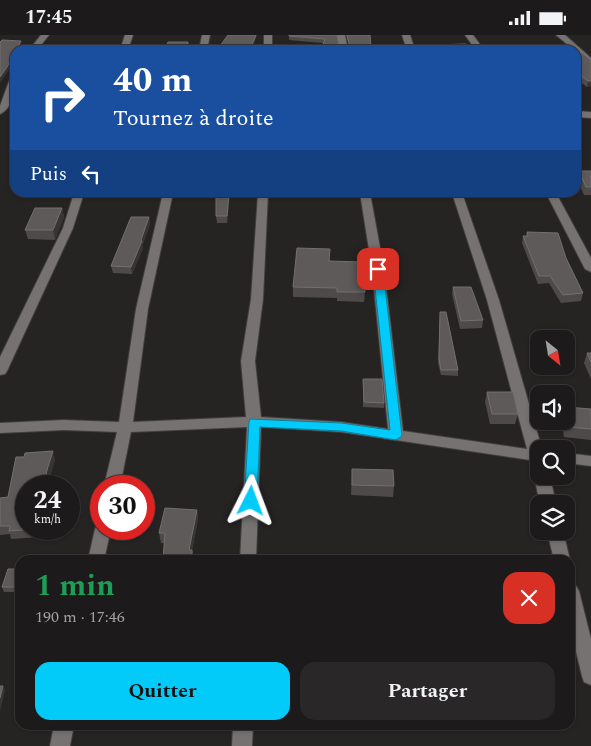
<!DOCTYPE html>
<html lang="fr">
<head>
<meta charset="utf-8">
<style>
	body { margin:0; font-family:Spectral,serif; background:#292727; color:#f1f3f6; height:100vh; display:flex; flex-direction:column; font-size:19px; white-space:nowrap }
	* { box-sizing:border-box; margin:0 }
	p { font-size:16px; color:#a0a1a2 }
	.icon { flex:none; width:28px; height:28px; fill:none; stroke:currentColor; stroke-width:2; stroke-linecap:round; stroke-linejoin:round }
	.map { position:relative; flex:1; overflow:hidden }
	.details { position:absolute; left:15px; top:520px; width:560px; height:175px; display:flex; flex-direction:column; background:#1c1a1a; border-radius:15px; box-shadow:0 1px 4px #0004,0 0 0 1px #3a3839 }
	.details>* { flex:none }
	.banner { position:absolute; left:10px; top:10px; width:571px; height:152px; border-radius:15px; box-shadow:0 1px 4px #0004,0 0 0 1px #3a3839; background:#1a4fa0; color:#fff; overflow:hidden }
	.needle { width:32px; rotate:150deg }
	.tools { position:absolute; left:530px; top:295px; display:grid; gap:10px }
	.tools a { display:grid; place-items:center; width:45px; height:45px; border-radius:10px; background:#1c1a1a; box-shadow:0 1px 4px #0004,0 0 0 1px #3a3839; font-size:25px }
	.speed { position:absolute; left:15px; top:440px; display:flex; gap:10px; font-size:25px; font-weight:700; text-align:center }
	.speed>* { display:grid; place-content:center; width:65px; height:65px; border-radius:50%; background:#1c1a1a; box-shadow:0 1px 4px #0004,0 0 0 1px #3a3839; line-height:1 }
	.speed small { font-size:12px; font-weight:400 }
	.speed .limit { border:8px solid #d22; background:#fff; color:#111 }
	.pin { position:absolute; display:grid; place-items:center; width:42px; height:42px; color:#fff; margin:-21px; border-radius:10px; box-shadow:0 2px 8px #0006 }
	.me { position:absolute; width:55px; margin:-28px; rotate:3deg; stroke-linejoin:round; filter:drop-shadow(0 0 4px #0008) }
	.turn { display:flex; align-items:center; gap:18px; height:105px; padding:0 20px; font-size:22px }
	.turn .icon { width:65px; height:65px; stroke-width:2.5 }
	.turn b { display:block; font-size:35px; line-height:42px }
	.then { display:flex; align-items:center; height:48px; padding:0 20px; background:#0003; gap:10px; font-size:19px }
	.round { display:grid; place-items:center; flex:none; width:52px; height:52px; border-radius:15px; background:#292727 }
	.overview { display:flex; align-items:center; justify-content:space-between; height:85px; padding:0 20px }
	h1 { font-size:30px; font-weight:700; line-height:38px; color:#1e9e55 }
	.primary-button { display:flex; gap:10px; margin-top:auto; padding:10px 20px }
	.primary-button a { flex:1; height:58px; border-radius:15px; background:#03cbf9; color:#111; font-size:20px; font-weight:700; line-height:58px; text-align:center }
	.primary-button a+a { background:#292727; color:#f1f3f6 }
	.status { display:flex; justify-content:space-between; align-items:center; height:35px; padding:0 25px; background:#1c1a1a; direction:ltr }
	.status svg { height:14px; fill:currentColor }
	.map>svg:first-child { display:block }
</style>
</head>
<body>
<div class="status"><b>17:45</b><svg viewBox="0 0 49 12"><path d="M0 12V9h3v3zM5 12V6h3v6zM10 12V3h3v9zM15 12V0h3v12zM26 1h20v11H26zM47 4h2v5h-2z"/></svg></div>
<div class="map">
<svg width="591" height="711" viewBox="0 0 591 711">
	<rect width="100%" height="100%" fill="#262323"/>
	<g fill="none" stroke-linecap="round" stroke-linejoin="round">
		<g stroke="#413e3e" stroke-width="2">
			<path id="minor" d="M41 0H49L37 15H29Z
				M125 0H133L128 15H120Z
				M202 0H210L207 15H199Z
				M264 0H272V15H264Z
				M337 0H345L348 15H340Z
				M402 0H410L415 15H407Z
				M465 0H473L484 15H476Z
				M556 0H565L591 23V29Z
				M12 38H15C15 51 14 73 0 79V71Z
				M576 76 591 77V83L576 82Z
				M74 158H84L73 193 7 336 5 339 0 340V322L63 193Z
				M163 158H173L148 274 133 387 246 382 241 326 251 264 258 158H268L263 264 255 326 261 382 341 387 388 394 372 234 360 158H370L384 234 403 396 527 414 487 265 452 158H462L499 265 542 414H539V432L533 431 530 425 341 397 261 392 256 525H240L247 392 131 397 120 451H104L117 397 64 395 0 398V388L64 385 119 387 136 274Z
				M546 158H556L591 223V237L585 234Z
				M566 418 591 421V431L566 428Z
				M539 436V441H550L556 469H540L534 441Z
				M101 488V494H111L104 525H88L95 494 97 490Z
				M547 496H563L570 525V526L554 525Z
				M570 549 576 551 579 556 591 604V650L584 647 582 641 570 592Z
				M54 690H74L70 711H50Z
				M233 690H253L252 711H232Z"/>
		</g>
		<use href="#minor" fill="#767272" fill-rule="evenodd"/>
	</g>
	<path fill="#4e4a4a" d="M337 0 339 12H349L346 0H370L371 12 321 15 323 8 289 5V1Z
		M576 18 591 51 587 52 576 44Z
		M579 136H591V160H584L577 144Z
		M230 158 227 188H217L216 181Z
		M62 173 64 182 55 205 28 204 25 195Z
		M149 182 150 189 143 209V213L132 239 113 238 111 231Z
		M527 197 566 223 583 258 581 266 561 268 549 248 538 249 522 208 523 201H526Z
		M330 226 363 242 365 257 364 267 337 266V263L293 262V252Z
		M453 252 483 285 482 293 460 294 452 259Z
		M440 277 458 335V341L441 340 438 328Z
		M587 318H591V344L584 328Z
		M363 344 384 368V373L363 372Z
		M487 357 518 379 515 389H490L485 367Z
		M591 374V405L564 402 562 386H566Z
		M55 425 49 444 48 451H26L42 494 40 502 11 504 10 499 0 500V463L8 462Z
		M352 434 394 451 393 462 351 460Z
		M197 475 198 485 192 515 194 525H163L164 508H161L159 498Z
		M20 534V557H4L2 552Z"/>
	<path fill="#373434" d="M256 0H257L252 15H250Z
		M21 6 22 10 19 15H16Z
		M15 17V22L8 36 0 48V42Z
		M588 46H591V51L587 52Z
		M229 158H230L227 188V181Z
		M62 173 64 182 55 205 53 195Z
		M149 182 150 189 143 209V213L132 239 131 232Z
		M53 416 55 425 49 444 48 451H44L47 435Z
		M197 475 198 485 190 525 189 515Z
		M38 494H42L40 502Z
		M3 651 5 656 0 677V663Z"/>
	<path fill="#5e5a5a" stroke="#726f6f" d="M228 0H256L250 15H217Z
		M289 0H337L339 12H350L347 0H370L371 12H390V15H321L325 4 289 1Z
		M2 5 21 6 16 15H15V17L7 32 0 42V7Z
		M168 7H188V15H164Z
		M466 9 469 15H435L433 10Z
		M576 18H582L591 25V46H588L576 37Z
		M579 136H591V152H586Z
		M216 158H229L227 181H216Z
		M35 173H62L53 195H25Z
		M131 182H149L141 205 142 206 131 232 111 231Z
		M527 197 558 198 566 223 583 258 563 260 550 241H539L523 201H528Z
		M297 213 330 214 329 226 362 227 363 242 364 243 365 257H337V253L293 252Z
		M453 252H471L483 285 461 286Z
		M440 277H446L458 335H441L439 323Z
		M587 318H591V327Z
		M363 344H382L384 368 364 367Z
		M487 357H513L518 379H492Z
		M566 372 591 374V394L567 392Z
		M53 416 47 435 44 451H26V494H37L9 496 10 491H0V463L8 462 16 422H24L25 418Z
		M352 434 393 435 394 451 352 450Z
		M165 473 197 475 189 515H192V525H163L165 498H159Z
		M8 534H20V552H2Z
		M0 651H3L0 663Z"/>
	<path fill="#03cbf9" stroke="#0284a2" d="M378 231 383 234 402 401 396 405 341 396 260 392 257 466 255 469H246L244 466 249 387 250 384 341 388 390 395 373 234Z"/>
</svg>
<div class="tools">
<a><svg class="needle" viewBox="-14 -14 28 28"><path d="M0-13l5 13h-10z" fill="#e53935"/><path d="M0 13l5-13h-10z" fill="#a0a1a2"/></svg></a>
<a><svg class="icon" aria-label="sound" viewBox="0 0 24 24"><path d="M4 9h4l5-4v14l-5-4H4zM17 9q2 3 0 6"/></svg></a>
<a><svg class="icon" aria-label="search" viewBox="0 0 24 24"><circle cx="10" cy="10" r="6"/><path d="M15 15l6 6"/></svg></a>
<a><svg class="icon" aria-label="layers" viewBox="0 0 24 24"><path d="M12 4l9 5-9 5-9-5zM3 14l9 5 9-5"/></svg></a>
</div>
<div class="speed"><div>24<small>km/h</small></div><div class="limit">30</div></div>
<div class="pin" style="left:378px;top:234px;background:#d93025"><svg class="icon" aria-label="arrive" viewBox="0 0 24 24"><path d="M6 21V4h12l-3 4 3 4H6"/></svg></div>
<svg class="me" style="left:251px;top:466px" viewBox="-20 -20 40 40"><path d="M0-17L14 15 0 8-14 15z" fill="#03cbf9" stroke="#fff" stroke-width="4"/></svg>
<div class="banner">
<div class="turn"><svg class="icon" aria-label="right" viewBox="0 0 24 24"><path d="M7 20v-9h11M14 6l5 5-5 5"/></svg><div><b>40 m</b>Tournez à droite</div></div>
<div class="then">Puis<svg class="icon" aria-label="left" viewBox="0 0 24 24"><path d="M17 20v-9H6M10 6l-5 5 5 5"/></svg></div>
</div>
<section class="details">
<div class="overview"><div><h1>1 min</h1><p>190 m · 17:46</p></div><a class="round" style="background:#d93025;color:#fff"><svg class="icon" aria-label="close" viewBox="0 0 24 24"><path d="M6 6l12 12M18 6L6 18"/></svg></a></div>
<div class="primary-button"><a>Quitter</a><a>Partager</a></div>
</section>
</div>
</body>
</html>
